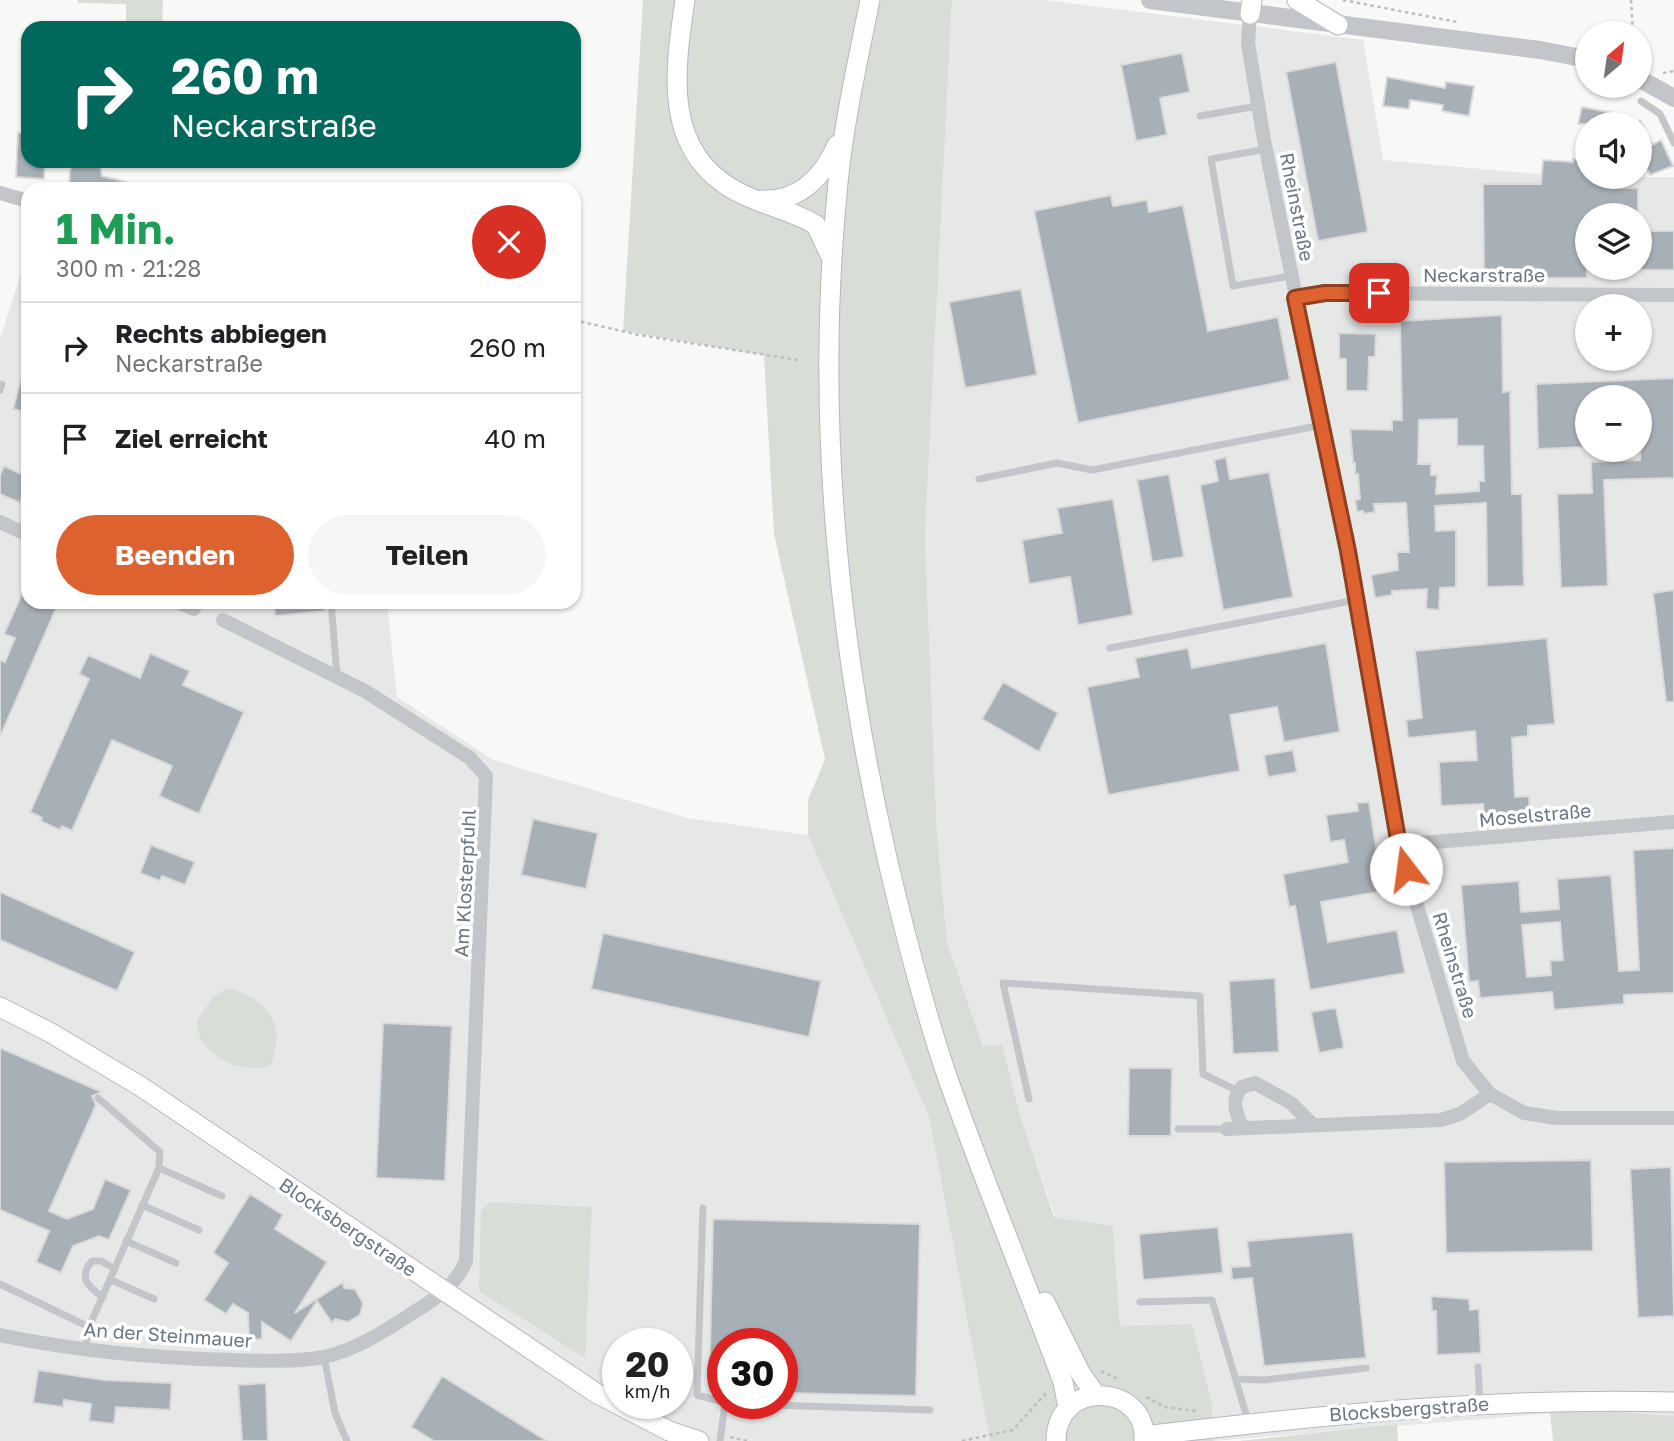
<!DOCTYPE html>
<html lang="de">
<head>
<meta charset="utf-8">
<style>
	body { margin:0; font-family:"Golos Text",sans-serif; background:#f6f6f6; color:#202124; height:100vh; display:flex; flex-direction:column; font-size:26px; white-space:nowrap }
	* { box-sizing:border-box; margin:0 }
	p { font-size:23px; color:#757577 }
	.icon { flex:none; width:38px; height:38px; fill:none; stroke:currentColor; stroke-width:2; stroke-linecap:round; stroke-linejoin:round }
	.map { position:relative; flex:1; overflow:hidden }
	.details { position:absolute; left:21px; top:182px; width:560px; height:427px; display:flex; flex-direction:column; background:#fff; border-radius:21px; box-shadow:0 2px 5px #0004 }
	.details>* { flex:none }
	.banner { position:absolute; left:21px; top:21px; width:560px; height:147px; border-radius:21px; box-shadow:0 2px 5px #0004; background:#00695c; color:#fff; overflow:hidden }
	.needle { width:46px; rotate:29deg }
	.fabs { position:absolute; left:1575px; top:21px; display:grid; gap:14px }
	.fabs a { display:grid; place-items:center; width:77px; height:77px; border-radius:50%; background:#fff; box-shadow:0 2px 5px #0004; font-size:35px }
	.speed { position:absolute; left:602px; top:1328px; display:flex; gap:14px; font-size:35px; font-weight:700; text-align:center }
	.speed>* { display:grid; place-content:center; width:91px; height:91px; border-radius:50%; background:#fff; box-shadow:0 2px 5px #0004; line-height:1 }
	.speed small { font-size:18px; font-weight:400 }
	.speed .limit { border:10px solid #d22; background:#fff; color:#111 }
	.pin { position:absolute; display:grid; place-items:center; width:60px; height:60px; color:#fff; margin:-30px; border-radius:14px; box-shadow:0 4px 10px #0006 }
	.me { position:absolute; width:77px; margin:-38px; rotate:345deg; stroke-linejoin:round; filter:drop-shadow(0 0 5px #0008) }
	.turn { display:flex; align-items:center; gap:24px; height:147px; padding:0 35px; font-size:32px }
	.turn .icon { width:91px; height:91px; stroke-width:2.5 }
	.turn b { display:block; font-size:49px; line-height:60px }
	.round { display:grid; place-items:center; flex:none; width:74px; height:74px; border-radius:37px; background:#f6f6f6 }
	.headline { display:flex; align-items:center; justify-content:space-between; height:119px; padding:0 35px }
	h1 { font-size:42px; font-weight:700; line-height:52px; color:#1e9e55 }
	.action { display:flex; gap:14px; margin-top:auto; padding:14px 35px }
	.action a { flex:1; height:80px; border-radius:42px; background:#de6230; color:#fff; font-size:28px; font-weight:700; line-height:80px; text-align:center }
	.action a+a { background:#f6f6f6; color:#202124 }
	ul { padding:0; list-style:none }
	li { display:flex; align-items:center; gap:21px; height:91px; padding:0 35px; border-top:2px solid #e0e0e0 }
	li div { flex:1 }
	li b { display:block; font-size:26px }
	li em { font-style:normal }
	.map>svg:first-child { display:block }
</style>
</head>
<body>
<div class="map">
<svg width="1674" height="1441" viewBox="0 0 1674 1441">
	<rect width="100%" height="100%" fill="#f8f8f6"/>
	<path fill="#e6e7e7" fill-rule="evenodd" d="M952 0H1044L1363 40 1383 160 1625 182 1627 177H1674V1416L1593 1410 1213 1441 1212 1405 1120 1326 1113 1226 1055 1217 1020 1115 1002 1044 983 1048 947 942 937 834 925 536ZM1587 215H1640V268H1587ZM1587 306H1640V359H1587ZM1587 397H1640V450H1587Z
		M28 251V602H387L397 697 493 760 687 818 808 835 929 1117 990 1441H0V339ZM618 1344H677V1404H618ZM723 1344H782V1404H723Z"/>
	<path fill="#d8ddd5" d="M78 0H163L162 28H126V4L78 3Z
		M643 0H952L925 536 937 834 947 942 983 1047 1002 1044 1020 1115 1054 1217 1113 1226 1120 1326 1192 1324 1212 1405 1213 1441H990L929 1117 808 835V800L825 759 774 534 764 355 623 331Z
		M227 988C268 998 288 1026 270 1066 246 1072 219 1064 203 1043 199 1038 198 1028 197 1021L212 998Z
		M490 1202 592 1207 585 1358 479 1291 481 1211Z
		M1593 1410 1674 1416V1441H1553L1550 1413Z
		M1397 1424 1398 1441H1239Z"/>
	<path fill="#a8b0b7" stroke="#dadad8" stroke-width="2" fill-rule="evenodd" d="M1182 53 1190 92 1160 98 1167 135 1136 141 1121 65Z
		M1336 62 1368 232 1318 241 1286 72Z
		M1387 77 1445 88 1446 82 1474 86 1469 116 1442 111 1443 105 1410 100 1409 109 1383 106Z
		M1582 107 1613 113 1610 124H1578Z
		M1640 120 1652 145 1661 140 1673 166 1650 175 1640 156Z
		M18 133H28V161H45L44 179 16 177Z
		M1573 159 1587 161V177H1612L1610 188H1638V215H1587V278H1537V269L1484 270 1483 184H1541L1543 160 1573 162Z
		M76 161H99L102 176 135 184V189H69L70 171 72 166H76Z
		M1111 195 1113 206 1147 200 1149 212 1183 205 1208 331 1278 317 1290 380 1078 423 1034 211Z
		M1640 231H1674V270H1640Z
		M1021 289 1037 375 965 388 949 302Z
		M1502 315 1503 392 1510 391 1512 494H1522L1524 586 1487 587 1486 503 1435 506 1436 531 1456 530V587L1440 588 1439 610 1426 609 1427 589 1392 591V595L1375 598 1371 575 1398 570 1397 552H1409L1406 503 1374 504 1375 512 1364 514 1363 511 1357 512 1355 500 1360 499 1358 474H1355V463H1353L1350 429 1392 430V420H1402L1400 321ZM1457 419V446H1483L1484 481H1479V491L1436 494 1437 475H1431V464H1418L1419 420Z
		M1339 333 1376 334 1375 357H1369L1368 391H1346V359H1339Z
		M24 367H28V413L13 409Z
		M1674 378V478L1604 480 1608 586 1561 588 1557 494 1592 493 1591 462 1640 460V397H1587V447L1538 449 1536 384Z
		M1226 457 1230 479 1269 472 1293 597 1223 610 1200 485 1218 481 1214 460Z
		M4 466 28 477 20 503 0 494V475Z
		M1169 474 1184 557 1152 562 1137 480Z
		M1113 499 1133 615 1078 625 1070 577 1029 584 1022 540 1062 533 1057 508Z
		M28 580V602H59L0 737V660L5 662 15 638 4 634Z
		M1674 590V702H1666L1653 593Z
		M274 602H324L325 611 275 616Z
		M1547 638 1555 724 1528 726V736L1512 738 1515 797 1529 796 1530 815 1484 817 1483 804 1441 806 1439 762 1477 760 1475 731 1408 738 1406 720 1422 718 1415 651Z
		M1326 643 1340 732 1284 742 1277 707 1230 715 1240 771 1108 795 1087 687 1139 677 1135 658 1188 648 1192 668Z
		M150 653 190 671 183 685 244 712 199 814 159 796 172 766 112 740 72 831 62 826 60 830 40 821 42 818 30 812 89 679 79 674 88 655 140 678Z
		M1003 682 1058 713 1039 752 982 719Z
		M1293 750 1297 772 1268 777 1264 755Z
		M1369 802 1383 891 1321 902 1328 942 1397 930 1405 973 1310 990 1295 906 1289 907 1283 874 1348 862 1344 840 1330 842 1326 815 1358 811 1357 803Z
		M533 819 598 833 586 889 521 875Z
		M151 845 195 862 185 885 162 876 160 881 140 873Z
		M1674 848V993L1624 995V1004L1554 1010 1552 992 1480 998 1478 981 1469 982 1461 885 1519 881 1521 912 1559 909 1557 879 1611 875 1619 971 1639 970 1633 850ZM1560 922 1563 960 1550 961 1551 975 1527 977 1522 925Z
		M0 892 135 952 117 991 0 940Z
		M603 933 821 981 809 1037 591 989Z
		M1275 978 1279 1052 1233 1054 1229 981Z
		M1336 1008 1344 1048 1319 1053 1311 1012Z
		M383 1023 452 1026 445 1181 376 1178Z
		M0 1048 102 1092 92 1096 96 1105 49 1211 67 1219 93 1209 105 1179 131 1190 109 1240 99 1236 73 1246 61 1273 36 1262 49 1231 0 1210Z
		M1129 1068H1172L1171 1136H1128Z
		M1591 1160 1593 1251 1446 1253 1444 1162Z
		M1671 1167 1674 1316 1638 1318 1630 1169Z
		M250 1194 283 1215 275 1229 327 1262 295 1313 343 1282 344 1288 355 1289 363 1303 360 1315 348 1322 335 1319 332 1323 317 1301 291 1341 262 1322V1339L249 1340 248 1313 233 1304 226 1314 204 1300 228 1263 213 1253Z
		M713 1219 920 1224 916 1396 782 1393V1344H723V1391H709Z
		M1218 1227 1223 1273 1143 1280 1139 1234Z
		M1353 1232 1366 1358 1264 1366 1252 1278 1232 1280 1231 1267 1250 1266 1247 1241Z
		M1431 1296 1469 1299 1470 1310 1479 1309 1481 1353 1437 1355 1436 1311H1432Z
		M38 1370 104 1380 172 1383 170 1410 116 1407 114 1424 89 1421 91 1404 64 1400 63 1407 33 1403Z
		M442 1376 547 1441H434L411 1427Z
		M266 1383 268 1441H242L238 1385Z"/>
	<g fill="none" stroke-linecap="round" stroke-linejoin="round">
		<g stroke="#b4b9be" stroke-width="21">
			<path id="secondary" d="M685 0C674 74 662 155 742 194 766 206 793 211 816 225L830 255
				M870 0C858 60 844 121 838 183 815 410 837 640 888 862 905 934 923 1006 947 1076 983 1179 1025 1280 1063 1382L1068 1408
				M1297 0 1338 25
				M1250 14 1252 0
				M763 200C799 202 824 176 837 145
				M0 1007 51 1033 140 1086 596 1393 669 1431 699 1441
				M1045 1302 1081 1374 1096 1395
				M1144 1436C1321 1415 1496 1397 1674 1402
				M1056 1441C1056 1378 1148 1383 1144 1441"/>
		</g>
		<path stroke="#bcbec1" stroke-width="2.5" stroke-dasharray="3.5 3.5" stroke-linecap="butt" d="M1343 0 1457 22
			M1631 0 1633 33
			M1663 73 1674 71
			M574 320 639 335 798 360
			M1101 1371 1120 1380
			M1146 1397 1165 1407 1196 1411
			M730 1437 747 1441
			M962 1441 1013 1430 1047 1392"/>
		<path stroke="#c2c5c9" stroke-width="7" d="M1641 101 1660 114 1674 143
			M1200 116 1258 106
			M1266 149 1211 159 1233 286 1291 276
			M0 390 2 384
			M979 479 1057 463 1092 470 1322 425
			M331 602 337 675
			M1110 648 1356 600
			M1029 1099 1003 983 1200 996 1203 1074 1238 1091
			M1178 1129H1227
			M159 1168 222 1196
			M142 1205 199 1230
			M703 1208 697 1395 723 1402
			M126 1241 176 1263
			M111 1280 154 1299
			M0 1284 89 1327
			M103 1297C88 1287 78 1277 92 1261H101L115 1269
			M1140 1302 1212 1300 1248 1421
			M85 1349 89 1327 159 1168 160 1152 98 1098
			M324 1357 335 1413 347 1441
			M1478 1367 1480 1403
			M1236 1379 1264 1380 1366 1368
			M741 1404 930 1410
			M720 1441 725 1404"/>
		<path stroke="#c2c5c9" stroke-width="14" d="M1250 14 1248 43 1264 140 1348 551 1399 845 1463 1061 1490 1094 1524 1113 1556 1118H1674
			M0 193 28 201
			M1295 298 1325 293 1674 295
			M0 522 28 535
			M178 602 194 609
			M1399 845 1674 822
			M1243 1128C1236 1115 1230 1099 1242 1087L1255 1083 1291 1103 1312 1124
			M1227 1129 1441 1120 1460 1114 1490 1094
			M0 1335C76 1351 155 1358 233 1360 262 1361 295 1362 324 1357 356 1350 387 1330 414 1312 436 1299 456 1285 466 1261L486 776 470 758 365 691 223 620"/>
		<path stroke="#c2c5c9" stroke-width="18" d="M1150 0 1540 50 1587 59
			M1640 79 1674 98"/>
		<use href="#secondary" stroke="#fff" stroke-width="19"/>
	</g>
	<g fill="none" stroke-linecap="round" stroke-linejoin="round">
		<g stroke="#90401f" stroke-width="18">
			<path id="route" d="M1379 293H1325L1295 298 1348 551 1399 845 1406 869"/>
		</g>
		<use href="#route" stroke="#de6230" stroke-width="12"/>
	</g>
	<g text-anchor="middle" stroke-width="7" stroke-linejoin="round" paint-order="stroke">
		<g font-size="19" fill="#687786" stroke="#fff">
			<text transform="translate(1297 207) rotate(79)" y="7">Rheinstraße</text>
			<text x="1484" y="282">Neckarstraße</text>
			<text transform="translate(1535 815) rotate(-5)" y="7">Moselstraße</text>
			<text transform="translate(465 883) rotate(-87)" y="7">Am Klosterpfuhl</text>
			<text transform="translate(1455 965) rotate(73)" y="7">Rheinstraße</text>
			<text transform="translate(348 1227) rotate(34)" y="7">Blocksbergstraße</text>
			<text transform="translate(168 1335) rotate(4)" y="7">An der Steinmauer</text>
			<text transform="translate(1409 1409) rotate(-4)" y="7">Blocksbergstraße</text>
		</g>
	</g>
</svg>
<div class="fabs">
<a><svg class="needle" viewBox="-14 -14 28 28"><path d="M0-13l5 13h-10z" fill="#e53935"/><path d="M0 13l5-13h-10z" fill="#757577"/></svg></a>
<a><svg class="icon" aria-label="sound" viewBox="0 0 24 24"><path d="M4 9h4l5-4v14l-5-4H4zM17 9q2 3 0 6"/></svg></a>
<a><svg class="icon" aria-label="layers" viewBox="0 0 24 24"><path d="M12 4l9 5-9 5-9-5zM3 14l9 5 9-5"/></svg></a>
<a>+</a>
<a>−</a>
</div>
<div class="speed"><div>20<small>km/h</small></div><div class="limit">30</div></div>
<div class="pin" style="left:1379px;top:293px;background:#d93025"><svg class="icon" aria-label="arrive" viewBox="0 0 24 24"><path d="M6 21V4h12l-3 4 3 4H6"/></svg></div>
<svg class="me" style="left:1406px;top:869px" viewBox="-20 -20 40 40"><circle r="19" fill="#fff"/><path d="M0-13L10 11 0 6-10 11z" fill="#de6230"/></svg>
<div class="banner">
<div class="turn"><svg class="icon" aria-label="right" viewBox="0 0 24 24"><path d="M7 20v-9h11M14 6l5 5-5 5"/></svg><div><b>260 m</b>Neckarstraße</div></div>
</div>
<section class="details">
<div class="headline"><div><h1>1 Min.</h1><p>300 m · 21:28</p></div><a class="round" style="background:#d93025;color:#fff"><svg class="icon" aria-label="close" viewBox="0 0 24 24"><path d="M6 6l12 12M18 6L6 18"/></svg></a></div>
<ul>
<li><svg class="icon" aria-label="right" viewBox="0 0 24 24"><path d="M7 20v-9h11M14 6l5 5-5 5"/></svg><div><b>Rechts abbiegen</b><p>Neckarstraße</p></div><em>260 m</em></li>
<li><svg class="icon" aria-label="arrive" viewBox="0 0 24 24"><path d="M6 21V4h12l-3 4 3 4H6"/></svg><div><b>Ziel erreicht</b></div><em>40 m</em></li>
</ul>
<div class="action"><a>Beenden</a><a>Teilen</a></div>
</section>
</div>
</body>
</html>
